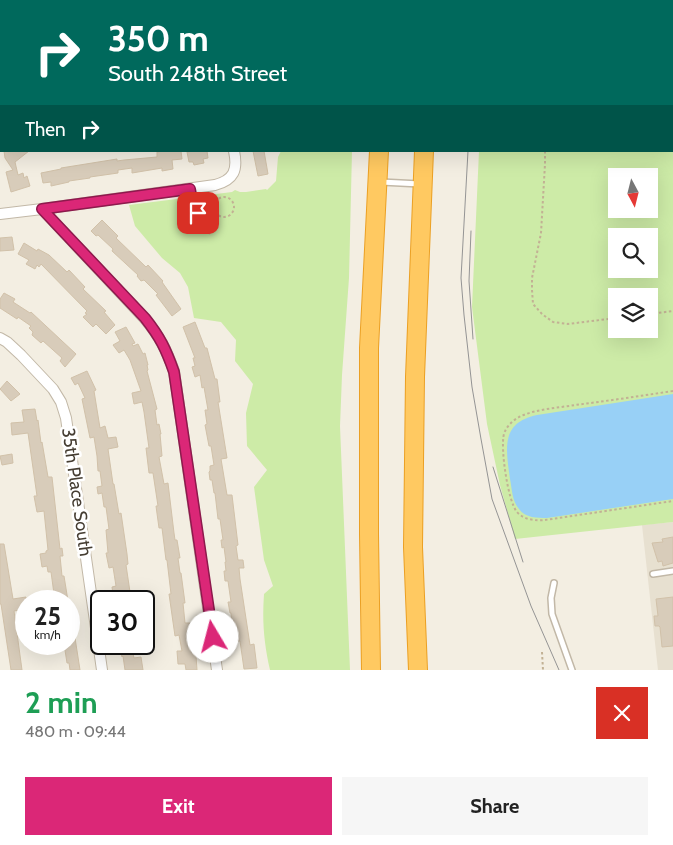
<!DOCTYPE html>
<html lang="en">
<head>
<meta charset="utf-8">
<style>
	body { margin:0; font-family:Cabin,sans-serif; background:#f6f6f6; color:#222; height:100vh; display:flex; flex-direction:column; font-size:19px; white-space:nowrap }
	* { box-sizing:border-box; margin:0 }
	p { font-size:16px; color:#767676 }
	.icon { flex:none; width:28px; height:28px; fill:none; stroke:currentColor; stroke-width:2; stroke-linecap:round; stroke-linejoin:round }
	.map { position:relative; height:670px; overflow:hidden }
	.panel { display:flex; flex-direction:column; background:#fff; flex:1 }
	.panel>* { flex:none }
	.banner { position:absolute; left:0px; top:0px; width:674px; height:152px; box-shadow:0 5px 20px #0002; background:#00695c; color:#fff; overflow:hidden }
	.needle { width:32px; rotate:173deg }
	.controls { position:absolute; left:608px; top:168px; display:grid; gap:10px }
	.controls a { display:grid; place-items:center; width:50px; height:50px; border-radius:0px; background:#fff; box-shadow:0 5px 20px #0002; font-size:25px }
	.speed { position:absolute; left:15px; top:590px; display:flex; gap:10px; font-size:25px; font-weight:700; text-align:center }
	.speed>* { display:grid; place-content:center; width:65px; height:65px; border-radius:50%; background:#fff; box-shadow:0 5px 20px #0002; line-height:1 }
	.speed small { font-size:12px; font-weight:400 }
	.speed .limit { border:2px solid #111; border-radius:8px; background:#fff; color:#111 }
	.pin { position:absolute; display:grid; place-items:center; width:42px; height:42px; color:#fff; margin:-21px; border-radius:10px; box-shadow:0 2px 8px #0006 }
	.me { position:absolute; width:55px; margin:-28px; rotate:352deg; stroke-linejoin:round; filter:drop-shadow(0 0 4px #0008) }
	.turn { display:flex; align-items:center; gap:18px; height:105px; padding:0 25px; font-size:22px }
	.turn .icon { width:65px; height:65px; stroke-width:2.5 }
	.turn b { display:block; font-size:35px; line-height:42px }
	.then { display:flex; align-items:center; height:48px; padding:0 25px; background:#0003; gap:10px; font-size:19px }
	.round { display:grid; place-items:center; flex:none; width:52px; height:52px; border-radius:0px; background:#f6f6f6 }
	.overview { display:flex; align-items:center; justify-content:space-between; height:85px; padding:0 25px }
	h1 { font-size:30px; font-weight:700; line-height:38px; color:#1e9e55 }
	.action { display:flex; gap:10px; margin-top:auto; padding:10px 25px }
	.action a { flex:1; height:58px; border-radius:0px; background:#db2777; color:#fff; font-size:20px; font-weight:700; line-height:58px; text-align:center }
	.action a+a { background:#f6f6f6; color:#222 }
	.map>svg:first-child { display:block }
</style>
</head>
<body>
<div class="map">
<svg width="673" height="670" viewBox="0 0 673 670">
	<rect width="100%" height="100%" fill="#f3eee2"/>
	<path fill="#e7e0d0" d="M673 522V670H658L642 525Z"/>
	<path fill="#cdeba7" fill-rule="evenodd" d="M486 0H673V522L515 539 500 485 487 424 472 307 479 151H672V1H486ZM616 176H649V209H616ZM616 236H649V269H616ZM616 296H649V329H616Z
		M281 151H352L349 278 342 375 340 426 350 670H270C264 643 262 622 264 594L273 586 264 560 254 487 267 470 247 446 246 413 253 384 235 361 236 340 221 322 194 318 188 287 180 273 162 258 135 226 129 205 232 192 235 190 240 192H246L266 189 267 190 276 181 278 157Z"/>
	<path fill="#98d0f6" d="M673 394V499L547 518C538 518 525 518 519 509 512 501 512 489 510 479 506 449 500 423 537 415Z"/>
	<path fill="#d8ccba" stroke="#d1c1a9" d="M4 151H29L15 162 18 175 23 173 24 178 27 176 30 186 11 192 6 172 13 170 5 158Z
		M163 151H181L182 159 172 160 173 169 162 171V168L132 173V168L118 170V173L90 177V178L69 181V182L51 186V182L43 183 41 173 61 169V168L117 159V161L124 160 157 157V152Z
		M194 151H207L208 158 203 159 204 163 194 165 193 162H189L187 152Z
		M253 151H264L268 174 258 176Z
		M102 220 118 236 116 238 146 267 148 265 163 281 162 282 181 309 172 316 156 295 158 294 144 280 141 281 137 276 138 275 112 251 113 249 98 235 96 236 91 231Z
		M12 237 14 250 0 251V238Z
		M24 243 37 251 38 249 49 255 67 272 69 270 85 287 83 289 106 311 104 312 115 325 106 334 96 324 93 327 83 317 87 314 85 313 87 311 41 264 39 267 37 265 35 269 26 264 29 260 18 254Z
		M4 293 15 299 13 302 30 313 31 312 76 354 65 367 60 361 62 358 43 341 41 343 32 335 33 332 29 328 31 326 18 317 17 319 0 308V299Z
		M195 322 205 348H207L215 379H217L220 402H218L227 458 221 459 227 495H232L238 545 236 546 238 560H243L244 568H239L240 579 250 645 254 644 257 668 244 669 240 641H238L236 626H232L231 613H230L228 602H231L228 581H225L224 571H226L225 562H226L224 547 222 548 221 540H223L220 519H218L215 493H214L212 480H210L209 472 210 471V466L214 465 211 446H209L205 425 207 424 205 410H208L204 387 202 388 200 375 195 377 192 367 195 366 193 358H195L183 327Z
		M126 327 135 343 132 344 133 346 138 344 143 354 145 353 148 365H147L148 370 147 371 157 409 155 410 157 425 159 424 161 434H160L162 456 159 457 164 484 168 483 174 533 175 540H177L180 558H178L180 573H181L185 603H183L185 623H190L194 651 195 656H196L197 670H186L185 664H178L177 651H182L179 635 175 636 169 594H171L167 560H166L162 528H159L156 506H158L153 473H149L146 448H149L144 412 142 402 134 404 132 393 141 391 130 360 124 350 119 353 113 345 120 341 115 332Z
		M87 371 96 390 94 391 100 428 105 426 108 438 116 437 118 447 108 449 113 484H114L119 514 121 513 127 554 128 564 126 565 130 592 124 593 126 601H114L112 587 116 586 113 567 109 568 106 553H108L106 530 109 529 106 507H104L102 493 98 494 97 487 102 486 100 471H98L97 456 94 437 90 438 82 399 85 398 78 383 75 385 71 378Z
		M7 381 20 394 11 401 0 389Z
		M35 409 37 421 38 420 41 443 42 442 48 477H52L60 549 62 548 63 556H60L62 576H64L68 601H55L51 572H48L47 566 42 567 40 554 46 553V551L48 550 44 511 37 512 34 496H37L28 433 12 435 11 423 24 422 22 410Z
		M12 454 13 463 2 465 0 456Z
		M673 537V563L663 566 662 561 658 562 652 543 663 542 662 539Z
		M0 544H4L13 599 26 597V609L14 611 22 670H11L1 604H0Z
		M673 597V646L662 647 660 627 659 626H655L654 616H658L656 599Z
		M69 625H73L80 670H70L69 663H67L64 644H69Z
		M119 644H131L134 658 141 657 143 670H125L123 656 122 657Z"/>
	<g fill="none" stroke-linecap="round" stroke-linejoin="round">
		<g stroke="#c2b8a7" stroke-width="8">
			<path id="lane" d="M381 182 420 184
				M190 189C191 193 191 197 193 201 196 210 200 215 196 225
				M653 574 673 571
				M554 583 551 598 552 614 572 670"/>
		</g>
		<g stroke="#c2b8a7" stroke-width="12">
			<path id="street" d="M98 0 99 1
				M254 0 255 1
				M42 209 145 319C160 337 166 349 174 371L217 670
				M0 214 42 209 215 185C234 180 238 170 234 151
				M0 338 7 342 21 355 53 389 61 402 66 418 102 670"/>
		</g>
		<g stroke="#eba024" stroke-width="20">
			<path id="highway" d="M387 1V0
				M432 1V0
				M371 670 369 534V348L379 151
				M418 670 413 547 415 377 424 151"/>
		</g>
		<path stroke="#c2b194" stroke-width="2" stroke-dasharray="2.5 2.5" stroke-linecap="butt" d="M540 0V1
			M545 151V164L541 233 532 278V290L533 304 542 314 553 322 568 324 616 318
			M214 207a10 10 0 1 1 20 0a10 10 0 1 1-20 0Z
			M203 225 210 234
			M649 314 673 311
			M673 391C640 396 607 401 575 405 557 408 535 409 519 417 512 421 506 427 504 434 500 447 508 502 517 512 524 520 536 521 545 520L673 501
			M542 652 543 670"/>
		<use href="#lane" stroke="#fff" stroke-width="5"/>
		<use href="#street" stroke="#fff" stroke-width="10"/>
		<use href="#highway" stroke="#ffc961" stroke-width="18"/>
		<path stroke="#949494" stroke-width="1" d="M482 1V0
			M468 151 461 278 464 315 472 387 481 439 492 499 531 606 559 670
			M471 231 469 281 473 339
			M493 467 523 562"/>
	</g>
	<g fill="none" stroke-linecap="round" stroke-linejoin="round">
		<g stroke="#8e194d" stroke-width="12">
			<path id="route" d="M198 213 192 200 190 189 42 209 145 318C160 337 166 349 174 372L213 637"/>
		</g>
		<use href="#route" stroke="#db2777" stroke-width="9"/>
	</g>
	<g text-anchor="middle" stroke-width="5" stroke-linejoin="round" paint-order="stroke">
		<g font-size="18" fill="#453d32" stroke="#fff">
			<text transform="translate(77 492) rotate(82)" y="6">35th Place South</text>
		</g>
	</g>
</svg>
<div class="controls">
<a><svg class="needle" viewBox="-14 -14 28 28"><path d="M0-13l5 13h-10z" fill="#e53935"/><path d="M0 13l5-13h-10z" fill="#767676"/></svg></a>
<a><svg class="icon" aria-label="search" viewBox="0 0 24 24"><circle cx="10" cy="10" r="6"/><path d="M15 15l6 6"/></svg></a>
<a><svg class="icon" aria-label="layers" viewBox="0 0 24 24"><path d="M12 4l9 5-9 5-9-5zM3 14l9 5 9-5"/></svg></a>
</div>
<div class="speed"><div>25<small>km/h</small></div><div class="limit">30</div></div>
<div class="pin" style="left:198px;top:213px;background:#d93025"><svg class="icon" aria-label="arrive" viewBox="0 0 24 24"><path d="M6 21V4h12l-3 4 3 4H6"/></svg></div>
<svg class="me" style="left:213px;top:637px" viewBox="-20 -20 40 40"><circle r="19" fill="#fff"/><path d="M0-13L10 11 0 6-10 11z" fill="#db2777"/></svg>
<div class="banner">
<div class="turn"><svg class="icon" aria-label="right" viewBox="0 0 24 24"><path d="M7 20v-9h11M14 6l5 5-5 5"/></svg><div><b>350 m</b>South 248th Street</div></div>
<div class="then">Then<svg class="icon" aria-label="right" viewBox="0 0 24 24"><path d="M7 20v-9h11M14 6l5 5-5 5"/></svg></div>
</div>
</div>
<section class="panel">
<div class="overview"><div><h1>2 min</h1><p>480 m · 09:44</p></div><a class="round" style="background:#d93025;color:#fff"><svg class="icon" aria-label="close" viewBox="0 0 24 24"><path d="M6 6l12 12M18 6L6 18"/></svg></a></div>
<div class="action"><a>Exit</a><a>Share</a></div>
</section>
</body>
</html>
